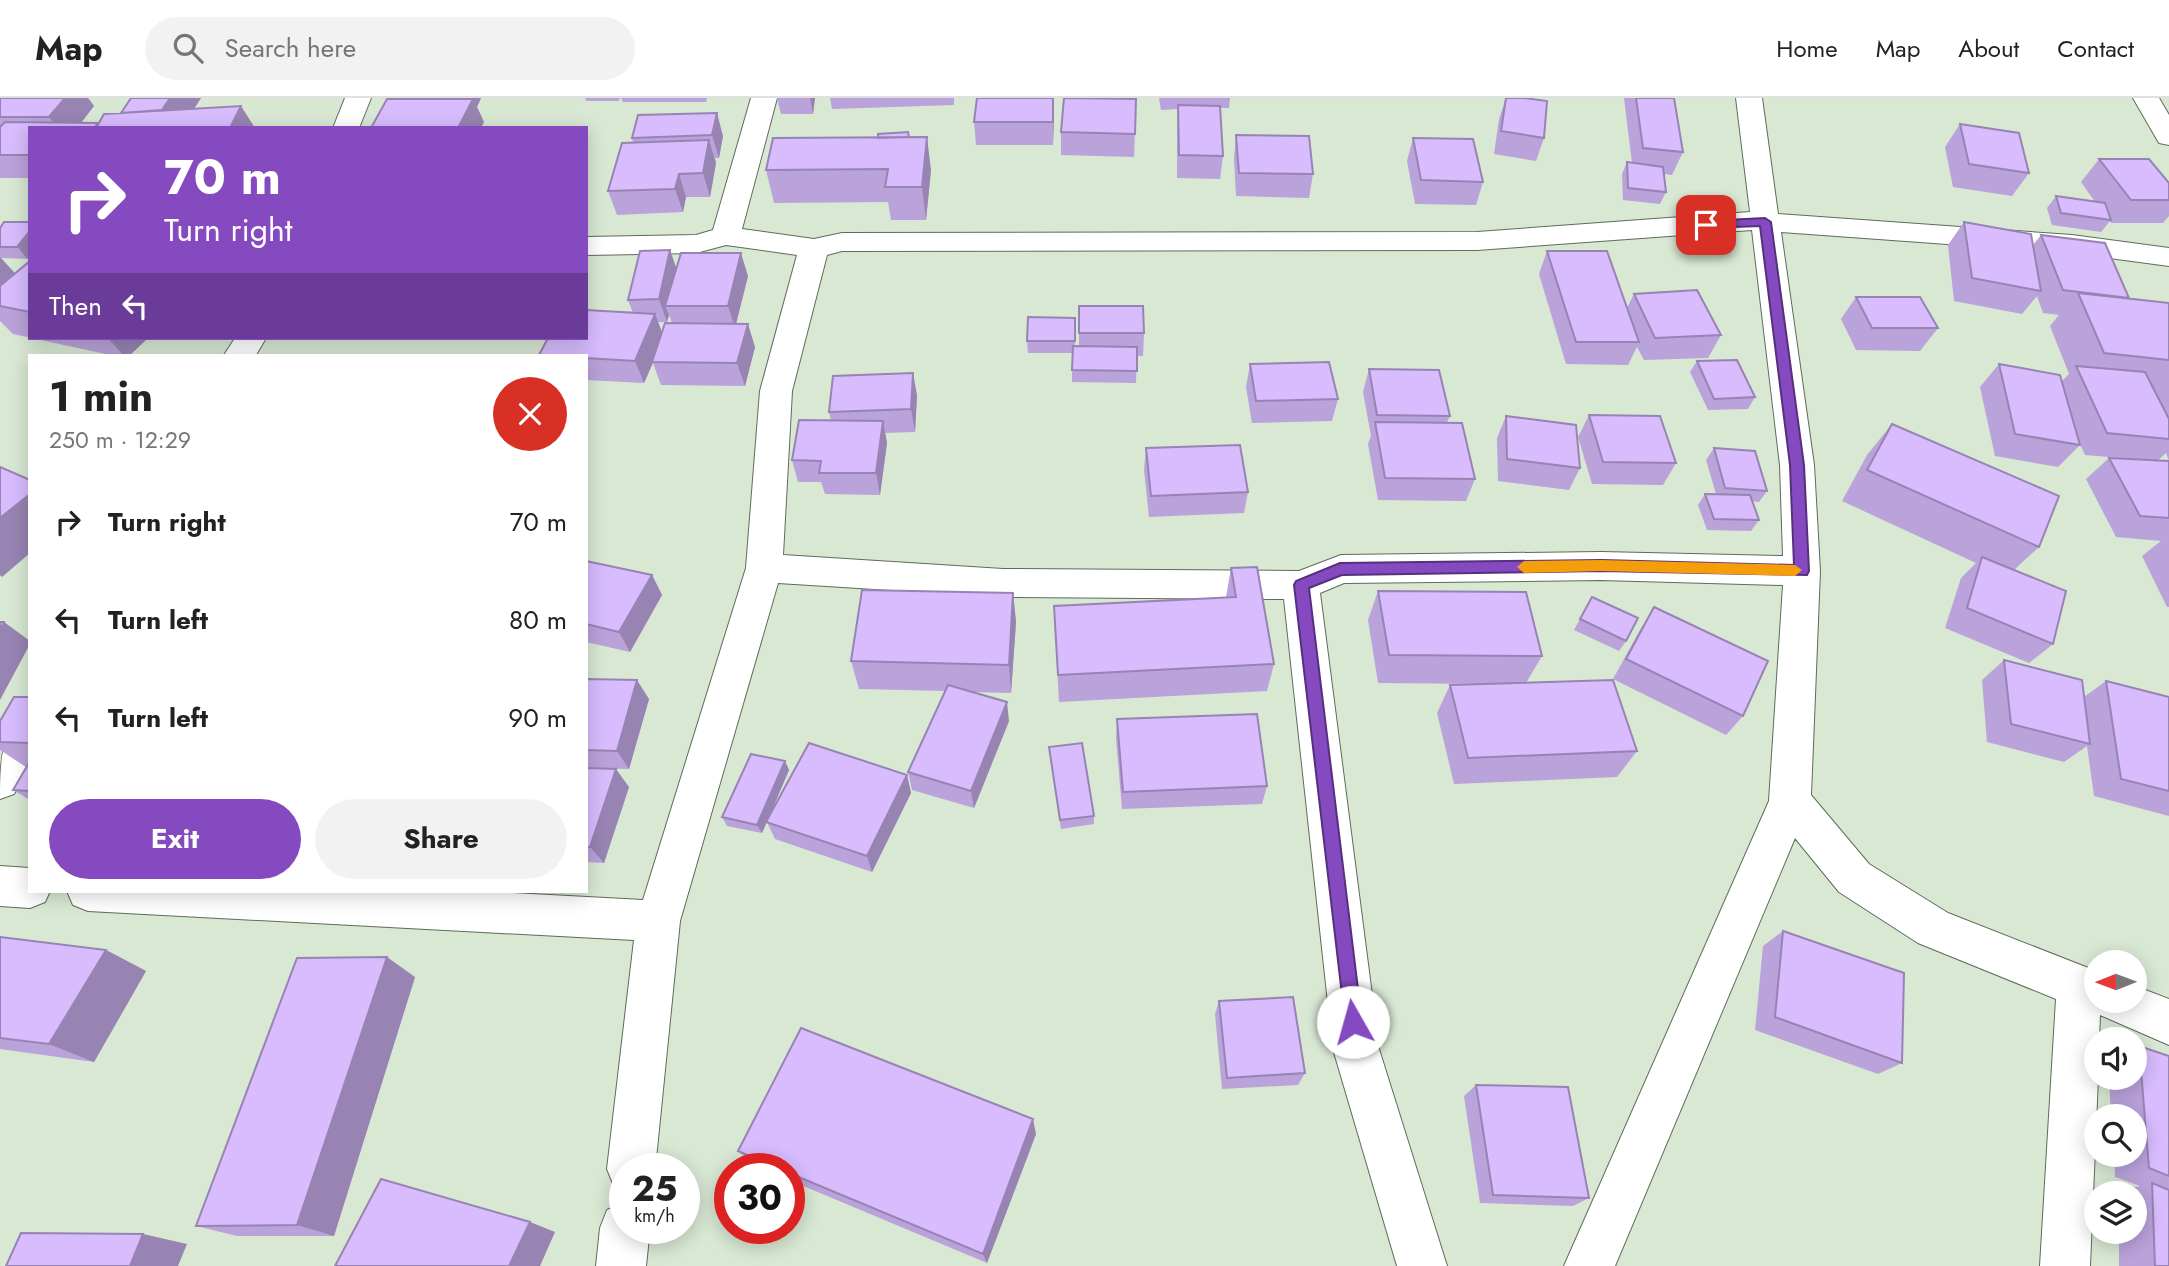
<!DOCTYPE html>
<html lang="en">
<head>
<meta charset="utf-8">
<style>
	body { margin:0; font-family:Jost,sans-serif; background:#f2f2f2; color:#222; height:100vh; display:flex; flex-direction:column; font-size:26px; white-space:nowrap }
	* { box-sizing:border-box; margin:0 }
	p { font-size:23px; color:#767676 }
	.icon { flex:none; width:38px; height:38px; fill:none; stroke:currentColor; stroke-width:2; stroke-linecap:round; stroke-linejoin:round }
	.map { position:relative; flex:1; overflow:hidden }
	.sheet { position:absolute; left:28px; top:256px; width:560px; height:539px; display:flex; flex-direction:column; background:#fff; border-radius:0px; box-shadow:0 4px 18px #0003 }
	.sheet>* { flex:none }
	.top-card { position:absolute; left:28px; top:28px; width:560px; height:214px; border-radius:0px; box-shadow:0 4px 18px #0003; background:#854ac0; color:#fff; overflow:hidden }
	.needle { width:46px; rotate:269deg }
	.tools { position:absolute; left:2084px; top:852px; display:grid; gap:14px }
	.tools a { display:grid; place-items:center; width:63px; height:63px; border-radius:50%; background:#fff; box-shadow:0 4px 18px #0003; font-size:35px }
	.speed { position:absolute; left:609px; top:1055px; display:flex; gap:14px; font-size:35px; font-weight:700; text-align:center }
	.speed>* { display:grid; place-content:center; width:91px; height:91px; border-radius:50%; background:#fff; box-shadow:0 4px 18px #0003; line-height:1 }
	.speed small { font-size:18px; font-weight:400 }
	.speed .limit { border:10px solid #d22; background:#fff; color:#111 }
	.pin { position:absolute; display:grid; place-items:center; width:60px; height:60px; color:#fff; margin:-30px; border-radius:14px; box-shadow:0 4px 10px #0006 }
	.me { position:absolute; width:77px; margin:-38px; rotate:353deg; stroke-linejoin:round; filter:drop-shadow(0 0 5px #0008) }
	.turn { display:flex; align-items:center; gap:24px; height:147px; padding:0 21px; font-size:32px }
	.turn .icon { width:91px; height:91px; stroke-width:2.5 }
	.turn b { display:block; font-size:49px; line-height:60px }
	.then { display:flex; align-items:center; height:66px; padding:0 21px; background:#0003; gap:14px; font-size:26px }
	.round { display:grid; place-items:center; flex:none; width:74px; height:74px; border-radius:37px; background:#f2f2f2 }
	.summary { display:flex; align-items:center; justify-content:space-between; height:119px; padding:0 21px }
	h1 { font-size:42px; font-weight:700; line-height:52px }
	.action { display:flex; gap:14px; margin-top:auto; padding:14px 21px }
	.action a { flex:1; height:80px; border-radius:42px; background:#854ac0; color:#fff; font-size:28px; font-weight:700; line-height:80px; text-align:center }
	.action a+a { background:#f2f2f2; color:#222 }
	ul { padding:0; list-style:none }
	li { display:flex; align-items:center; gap:21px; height:98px; padding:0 21px }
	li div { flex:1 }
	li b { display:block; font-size:26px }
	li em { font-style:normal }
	header { display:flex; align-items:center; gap:42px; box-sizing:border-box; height:98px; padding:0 35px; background:#fff; border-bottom:2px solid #e0e0e0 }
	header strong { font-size:33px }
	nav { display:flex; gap:38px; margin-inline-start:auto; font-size:24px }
	.search { width:490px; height:63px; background:#f2f2f2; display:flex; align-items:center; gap:18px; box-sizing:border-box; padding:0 24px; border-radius:38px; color:#767676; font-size:26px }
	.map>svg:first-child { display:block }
</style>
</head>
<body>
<header>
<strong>Map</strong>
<div class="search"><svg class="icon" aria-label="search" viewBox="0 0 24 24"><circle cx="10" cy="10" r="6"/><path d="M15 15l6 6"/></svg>Search here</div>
<nav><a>Home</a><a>Map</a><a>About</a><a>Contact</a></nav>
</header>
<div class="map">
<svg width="2169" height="1168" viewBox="0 0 2169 1168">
	<rect width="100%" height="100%" fill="#d8e8d3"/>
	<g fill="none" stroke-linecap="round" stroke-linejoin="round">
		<g stroke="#5e6c5a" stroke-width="2">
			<path id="street" d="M345 0H371L359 30H333Z
				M751 0H777L742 131 814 141 842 135 1477 134 1750 114 1736 0H1762L1778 116 2072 137 2169 150V168L2072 155 1781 134 1814 367 1820 473 1811 697 1869 766 1948 815 2096 873V903H2135V888L2169 901V947L2100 917 2099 942H2096L2098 980 2090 1168H2040L2056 901 1918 845 1839 794 1795 740 1615 1168H1564L1769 703 1783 487 1601 482 1344 485 1320 495 1379 951 1447 1168H1397L1333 951 1284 501 1003 499 778 485 680 823 655 1071H625V1093L614 1088 607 1071 634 842 88 813 73 807 67 793H473L643 802 746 470 760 293 797 157 726 147 696 155 586 157V139L696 137 713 132ZM1752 132 1780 367 1783 458 1601 454 1341 457 1299 473 1003 471 783 457 792 293 827 157 842 153 1477 152Z
				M2133 0H2159L2169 17V47L2159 45Z
				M235 240H266L256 257H224Z
				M30 614V668L14 696 0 701C0 669 0 627 30 614Z
				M0 768 30 770V793H50L45 804 30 810 0 808Z
				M625 1105V1130H650L646 1168H596L600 1130 607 1112Z"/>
		</g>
		<use href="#street" fill="#fff" fill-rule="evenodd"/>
	</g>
	<path fill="#baa2da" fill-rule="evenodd" d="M0 0H88L94 8 81 25H99L121 15 131 0H201L194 10 255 30H30V80H0Z
		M401 0H481L477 9 484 24Z
		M585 0H620L619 3H586Z
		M621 0H707L706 4H623Z
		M777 0H815L813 16H781Z
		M830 0H954V7L832 11Z
		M1054 0 1053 47H976L974 24Z
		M1064 0H1126V1H1136L1134 59 1061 57V34Z
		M1159 0H1230L1229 10H1220L1223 58 1220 81 1177 80V30L1178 11 1161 12Z
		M1506 0 1544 40 1536 63 1494 56 1499 21Z
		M1624 0H1674L1683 54 1672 77 1664 76 1666 94 1660 106 1623 102 1622 76 1627 64 1632 65Z
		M638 17 723 38 719 60H715L716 65 710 99H686L683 114 617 117 608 93 633 44 632 40Z
		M1960 26 2029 75 2012 98 1953 89 1945 49Z
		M1236 37 1313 76 1309 100 1236 98 1234 60Z
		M909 39 931 72 926 122H891L888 104 774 105 766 72Z
		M1413 40 1483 84 1476 107 1415 106 1407 63Z
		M2099 61 2169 85V118L2163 125H2111L2110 123 2101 134 2052 127 2047 110 2056 98 2095 104 2081 84Z
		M1964 124 2033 147 2041 137 2129 200 2169 205V363L2166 355 2157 363H2169V509H2167L2142 458 2161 443 2116 439 2086 381 2109 360H2119L2085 357 2078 341 2080 347 2058 369 1995 358 1980 289 1999 266 2062 283 2069 276 2050 228 2059 217 2043 215 2037 198 2022 216 1954 203 1948 147Z
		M0 130 27 161 1 160 15 175 30 163V240H148L130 257H110L13 236 0 223Z
		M1547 153 1627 210 1634 196 1721 237 1708 260 1644 262 1637 249 1628 267 1566 266 1539 176Z
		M677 170 748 178 736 226 755 249 745 288 661 287 653 265 644 285 586 282V257L633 215 628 202ZM669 217 672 225 662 235 658 224H667Z
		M1856 199 1938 230 1920 253 1856 252 1841 221Z
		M1079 208 1144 235 1143 258H1137L1136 285 1072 284V255H1028L1027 243 1075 220V248H1079Z
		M1697 263 1755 299 1748 311 1708 312 1690 274Z
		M1250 266 1338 301 1332 323 1252 325 1246 289Z
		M1369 271 1450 318 1447 324 1475 381 1466 403 1378 402 1368 346 1371 338 1363 294Z
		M917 297 915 334 885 335 887 345 880 397 825 396 821 384H798L792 362 831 322 829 314Z
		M1589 317 1676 365 1663 387 1592 386 1578 339Z
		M1506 318 1580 370 1569 392 1498 383 1497 340Z
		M1892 326 2039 449 2014 472 2053 546 2029 565 1945 530 1961 480 1976 465 1842 403 1867 357Z
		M1146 350 1248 394 1244 415 1149 419 1144 372Z
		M1714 350 1767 393 1759 404 1752 403 1759 422 1751 433 1707 432 1698 407 1705 396H1716L1706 362Z
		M586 463 652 477 662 497 630 554 586 544Z
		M1231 470 1274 566 1267 593 1059 604 1054 508 1226 499Z
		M1378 493 1542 558 1526 585 1637 653 1617 679 1454 686 1437 615 1450 587 1502 586 1378 585 1368 522Z
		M1013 495 1016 524 1011 595 970 594 1009 623 974 710 912 692 908 674 945 593 859 591 851 563Z
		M1592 499 1626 543 1619 553 1574 532Z
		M1654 509 1743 618 1726 637 1613 581 1641 530Z
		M2004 562 2084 599 2106 583 2169 599V718L2094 698 2087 648 2064 664 1987 644 1982 582Z
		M586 581 649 601 629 671 586 670Z
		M30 599V702L13 692 26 669 0 652V623Z
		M1117 621 1267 688 1262 706 1122 711 1116 640Z
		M1049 649 1094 718V726L1061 731Z
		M785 663 789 672 768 722 907 677 911 695 872 774 775 741 767 724 762 735 727 728 722 719Z
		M586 670 629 689 604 765 586 764Z
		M1783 833 1902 965 1878 976 1755 932 1763 848Z
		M0 839 106 852 146 873 94 964 0 951Z
		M415 879 334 1138H237L196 1128Z
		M1219 903 1305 975 1298 987 1222 991 1215 916Z
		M2139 948 2169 958V1168H2119V1134H2135V1096H2118V1093L2140 1088 2115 1079 2114 1057H2135V1018H2111L2109 980H2135V950Z
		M1476 987 1589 1100 1573 1108 1480 1105 1464 998Z
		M1036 1036 987 1165 789 1082V1071H764L754 1067 738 1053Z"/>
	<path fill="#9784b2" d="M65 0H88L94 8 77 30H58L49 19Z
		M170 0H201L182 30 160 15Z
		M471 0H481L477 9 484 24 481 30H458L472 3Z
		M810 0H815L813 16Z
		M1053 0 1054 20 1053 47Z
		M241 8 255 30H230Z
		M717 15 723 38 719 60 712 37Z
		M927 39 931 72 926 122 922 89Z
		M709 42 716 65 710 99 703 75Z
		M679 76 686 99 683 114 675 91Z
		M30 133V158L27 161 17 149Z
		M670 152 678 175 665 208 669 217 667 224 659 201Z
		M741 155 748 178 735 230 728 208Z
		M0 159 18 179 0 204Z
		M655 216 664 239 644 285 635 263Z
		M748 226 755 249 745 288 737 265Z
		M108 240H148L130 257H123Z
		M913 275 917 297 915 334 911 311Z
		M883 323 887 345 880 397 876 375Z
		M30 396V455L2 479 0 477V420Z
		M652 477 662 497 630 554 619 534Z
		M1013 495 1016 524 1011 595 1009 567Z
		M4 524 30 543V546L0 602V532Z
		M637 582 649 601 629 671 617 653Z
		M1007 604 1009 623 974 710 971 693Z
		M785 663 789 672 762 735 757 727Z
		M616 671 629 689 604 765 590 749Z
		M907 677 911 695 872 774 867 758Z
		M106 852 146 873 94 964 49 946Z
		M387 859 415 879 334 1138 297 1127Z
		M1033 1021 1036 1036 987 1165 983 1156Z
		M530 1124 555 1134 540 1168H509Z
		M143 1136 187 1146 178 1168H130Z"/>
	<path fill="#d8bcfe" stroke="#9784b2" stroke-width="2" d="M0 0H65L49 19H0Z
		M131 0H170L162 12 121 15Z
		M977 0H1053V24H974Z
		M1064 0 1136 1 1135 36 1061 34Z
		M1506 0H1524L1547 3 1544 40 1501 33Z
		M1636 0H1674L1683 54 1643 50Z
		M387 1H473L458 30H371Z
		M1178 7 1220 8 1223 58 1179 57Z
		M241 8 230 30H96L104 16Z
		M717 15 712 37 632 40 638 17Z
		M5 24 98 25 94 30H30V57H0V29Z
		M1960 26 2019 35 2029 75 1969 66Z
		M908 34 909 39 878 40V36Z
		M1236 37 1309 38 1313 76 1239 75Z
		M927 39 922 89H885L888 71 766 72 773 40Z
		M1413 40 1473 41 1483 84 1421 82Z
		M709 42 703 75 679 76 675 91 608 93 622 45Z
		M2099 61H2149L2169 85V102H2131Z
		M1627 64 1663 69 1666 94 1628 90Z
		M2056 98 2105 105 2111 122 2061 115Z
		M4 124H30V133L17 149H0V130Z
		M1964 124 2031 136 2041 193 1972 180Z
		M2041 137 2105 145 2129 200 2063 192Z
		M670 152 659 201 628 202 640 153Z
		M1547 153H1607L1639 244H1576Z
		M681 155H741L728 208H665Z
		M30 163V214L0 208V188Z
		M1697 192 1721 237 1655 240 1634 196Z
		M2078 195 2169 205V262L2104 255Z
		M1856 199H1920L1938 230H1872Z
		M1079 208H1143L1144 235H1079Z
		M586 212 655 216 635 263 586 260V257H539L548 240H586Z
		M1028 219 1075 220V243H1027Z
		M665 225 748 226 737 265 652 264Z
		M1073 248 1137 249V273L1072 272Z
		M1737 262 1755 299 1714 301 1697 263Z
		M1329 264 1338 301 1256 303 1250 266Z
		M1999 266 2060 277 2080 347 2015 336Z
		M2076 268 2145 274 2169 321V341L2107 335Z
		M1369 271 1439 272 1450 318 1377 317Z
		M913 275 911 311 829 314 833 278Z
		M1589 317 1660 318 1676 365 1603 364Z
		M1506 318 1576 327 1580 370 1507 361Z
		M799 322 883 323 876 375H819L821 363 792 362Z
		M1375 324 1462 325 1475 381 1385 380Z
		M1892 326 2059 398 2039 449 1867 372Z
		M1240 347 1248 394 1151 398 1146 350Z
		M1714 350 1755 353 1767 393 1725 390Z
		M2109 360 2169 363V420L2140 418Z
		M0 369 30 382V396L0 420Z
		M1705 396 1750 397 1759 422 1714 421Z
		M1982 459 2066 493 2053 546 1967 510Z
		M586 463 652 477 619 534 586 526Z
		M1257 469 1274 566 1058 577 1054 508 1236 499 1231 470Z
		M862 492 1013 495 1009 567 851 563Z
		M1378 493 1526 494 1542 558 1389 557Z
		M1592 499 1638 520 1626 543 1580 521Z
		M1654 509 1768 563 1743 618 1626 561Z
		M0 524H4L0 532Z
		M2004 562 2082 582 2090 646 2011 626Z
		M586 581 637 582 617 653 586 652Z
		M1613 582 1637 653 1468 660 1450 587Z
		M2106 583 2169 599V693L2121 681Z
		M948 587 1007 604 971 693 908 674Z
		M14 599H30V645L0 644V623Z
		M1257 616 1267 688 1123 694 1117 621Z
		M809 645 907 677 867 758 766 724Z
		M1082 645 1094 718 1060 722 1049 649Z
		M751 656 785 663 757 727 722 719Z
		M30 663V693L13 692Z
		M586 670 616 671 590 749H586Z
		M1783 833 1904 875 1902 965 1775 919Z
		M0 839 106 852 49 946 0 940Z
		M387 859 297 1127 196 1128 297 860Z
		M1293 899 1305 975 1227 980 1219 903Z
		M801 930 1033 1021 983 1156 789 1075V1071H780L738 1053Z
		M2139 948 2169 958V1078L2149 1070Z
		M1476 987 1568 989 1589 1100 1493 1097Z
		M381 1081 530 1124 509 1168H335Z
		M2152 1085 2169 1092V1168H2155Z
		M21 1135 143 1136 130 1168H6Z"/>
	<path fill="#854ac0" stroke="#56307d" stroke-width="2" d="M1765 120 1771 124 1804 367 1809 473 1807 477 1601 473 1342 477 1309 490 1362 924 1359 931 1353 933 1346 931 1294 487 1296 483 1340 465 1601 462 1794 467 1790 367 1760 128 1706 130 1700 127 1706 123Z"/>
	<path fill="#f59e0b" d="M1601 462 1795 467 1802 472 1795 478 1601 473 1524 475 1517 469 1524 463Z"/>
</svg>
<div class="tools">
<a><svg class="needle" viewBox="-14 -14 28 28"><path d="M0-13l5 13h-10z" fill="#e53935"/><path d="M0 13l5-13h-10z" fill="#767676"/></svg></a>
<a><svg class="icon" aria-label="sound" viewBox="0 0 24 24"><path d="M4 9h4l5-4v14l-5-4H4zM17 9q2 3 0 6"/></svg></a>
<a><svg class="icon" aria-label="search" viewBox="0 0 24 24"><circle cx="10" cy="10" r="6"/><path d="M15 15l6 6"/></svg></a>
<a><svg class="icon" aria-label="layers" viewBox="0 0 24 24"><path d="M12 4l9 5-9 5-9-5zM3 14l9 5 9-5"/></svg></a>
</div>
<div class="speed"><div>25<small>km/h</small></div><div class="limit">30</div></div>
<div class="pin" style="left:1706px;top:127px;background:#d93025"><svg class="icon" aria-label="arrive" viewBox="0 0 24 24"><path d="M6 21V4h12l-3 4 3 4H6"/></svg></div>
<svg class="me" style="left:1353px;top:924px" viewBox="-20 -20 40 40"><circle r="19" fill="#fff"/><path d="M0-13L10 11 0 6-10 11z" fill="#854ac0"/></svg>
<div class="top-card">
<div class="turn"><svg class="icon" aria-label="right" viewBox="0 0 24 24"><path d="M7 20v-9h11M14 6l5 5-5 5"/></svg><div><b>70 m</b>Turn right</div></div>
<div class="then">Then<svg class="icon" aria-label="left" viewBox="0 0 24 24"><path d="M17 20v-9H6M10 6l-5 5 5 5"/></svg></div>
</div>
<section class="sheet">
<div class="summary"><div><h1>1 min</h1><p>250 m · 12:29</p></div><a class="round" style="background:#d93025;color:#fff"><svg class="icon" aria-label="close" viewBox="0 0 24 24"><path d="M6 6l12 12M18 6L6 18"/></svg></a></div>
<ul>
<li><svg class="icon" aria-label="right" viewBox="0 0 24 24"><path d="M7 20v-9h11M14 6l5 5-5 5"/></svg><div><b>Turn right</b></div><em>70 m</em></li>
<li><svg class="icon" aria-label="left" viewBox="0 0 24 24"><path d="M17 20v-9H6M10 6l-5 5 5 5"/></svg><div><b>Turn left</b></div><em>80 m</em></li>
<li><svg class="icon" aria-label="left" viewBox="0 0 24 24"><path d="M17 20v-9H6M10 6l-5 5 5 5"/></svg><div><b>Turn left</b></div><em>90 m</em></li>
</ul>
<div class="action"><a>Exit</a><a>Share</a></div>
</section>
</div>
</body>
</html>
